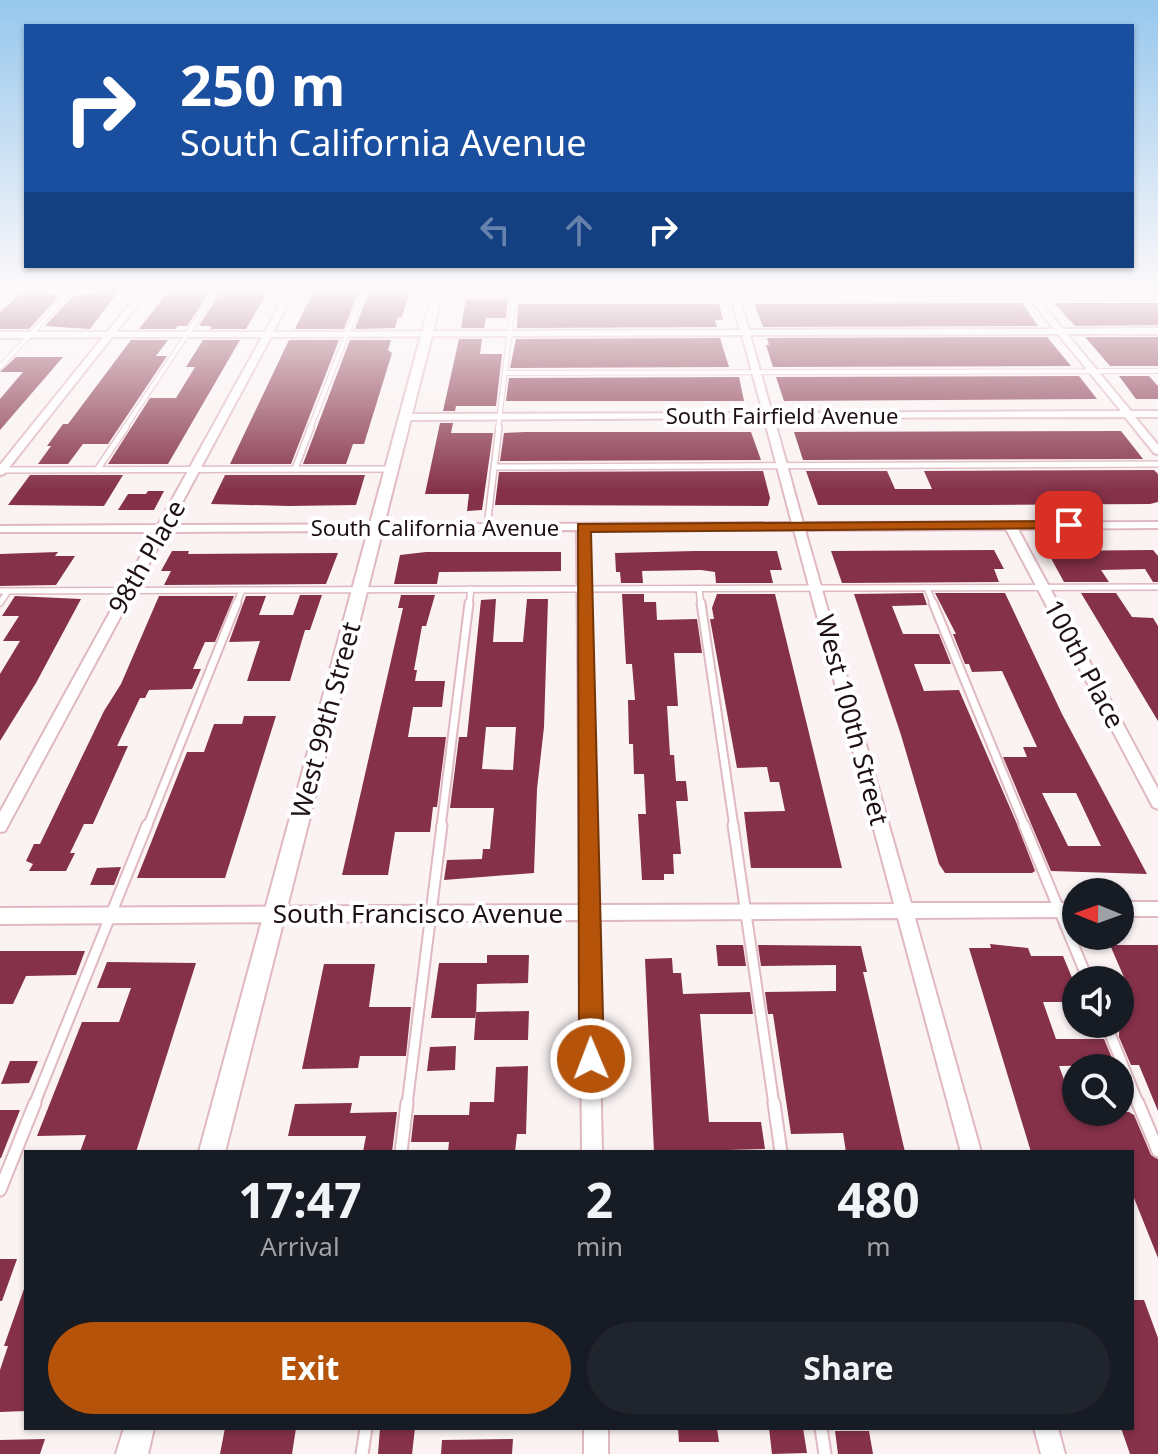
<!DOCTYPE html>
<html lang="en">
<head>
<meta charset="utf-8">
<style>
	body { margin:0; font-family:"Noto Sans",sans-serif; background:#20242c; color:#f1f3f6; height:100vh; display:flex; flex-direction:column; font-size:30px; white-space:nowrap }
	* { box-sizing:border-box; margin:0 }
	p { font-size:26px; color:#9ea1a6 }
	.icon { flex:none; width:44px; height:44px; fill:none; stroke:currentColor; stroke-width:2; stroke-linecap:round; stroke-linejoin:round }
	.map { position:relative; flex:1; overflow:hidden }
	.sheet { position:absolute; left:24px; top:1150px; width:1110px; height:280px; display:flex; flex-direction:column; background:#171b24; border-radius:0px; box-shadow:0 2px 6px #0004 }
	.sheet>* { flex:none }
	.guide { position:absolute; left:24px; top:24px; width:1110px; height:244px; border-radius:0px; box-shadow:0 2px 6px #0004; background:#1a4fa0; color:#fff; overflow:hidden }
	.needle { width:52px; rotate:271deg }
	.fabs { position:absolute; left:1062px; top:878px; display:grid; gap:16px }
	.fabs a { display:grid; place-items:center; width:72px; height:72px; border-radius:50%; background:#171b24; box-shadow:0 2px 6px #0004; font-size:40px }
	.pin { position:absolute; display:grid; place-items:center; width:68px; height:68px; color:#fff; margin:-34px; border-radius:16px; box-shadow:0 4px 12px #0006 }
	.me { position:absolute; width:88px; margin:-44px; rotate:359deg; stroke-linejoin:round; filter:drop-shadow(0 0 6px #0008) }
	.turn { display:flex; align-items:center; gap:28px; height:168px; padding:0 24px; font-size:36px }
	.turn .icon { width:104px; height:104px; stroke-width:2.5 }
	.turn b { display:block; font-size:56px; line-height:68px }
	.lanes { display:flex; align-items:center; height:76px; padding:0 24px; background:#0003; justify-content:center; gap:40px; direction:ltr }
	.lanes .off { opacity:.35 }
	.eta { display:flex; justify-content:space-evenly; align-items:center; height:136px; text-align:center }
	.eta b { font-size:48px; font-weight:700; line-height:56px }
	.button { display:flex; gap:16px; margin-top:auto; padding:16px 24px }
	.button a { flex:1; height:92px; border-radius:48px; background:#b45309; color:#fff; font-size:32px; font-weight:700; line-height:92px; text-align:center }
	.button a+a { background:#20242c; color:#f1f3f6 }
	.map>svg:first-child { display:block }
</style>
</head>
<body>
<div class="map">
<svg width="1158" height="1454" viewBox="0 0 1158 1454">
	<rect width="100%" height="100%" fill="#faf2f3"/>
	<path fill="#853149" fill-rule="evenodd" d="M27 288H50L44 295H60L29 329H0V312Z
		M98 288H121L90 329 45 326 74 295H92Z
		M171 288H212L187 326H178L175 329H139Z
		M223 288H270L246 329H210L212 326H199Z
		M315 288H360L344 329H295Z
		M370 288H411L402 317H398L395 328 355 329Z
		M701 288H715L716 294H523L702 292Z
		M982 288H1011L1015 293 751 292H984Z
		M1108 288H1158V293L1043 291 1110 290Z
		M466 299H508L506 318H486L484 328H461Z
		M1022 303 1038 326 763 327 754 304Z
		M1054 303H1158V325L1075 326Z
		M518 304H719L723 320H715L717 327 517 328Z
		M1047 337 1071 366 773 367 766 345H769L767 338Z
		M1085 337H1158V366H1110Z
		M720 338 729 367 510 368 516 339Z
		M459 339H482L480 354H502L496 406H456L455 411H443Z
		M131 340H168L156 356H167L108 444H83L68 464H38L51 446H47L63 424H68Z
		M203 340H240L168 464H108L150 398H176L195 367H186Z
		M289 340H339L291 464H230Z
		M350 340H391L388 350 392 353 364 444H353L346 464H303Z
		M16 357H63L0 430V399L23 372H0Z
		M1079 376 1097 399 784 401 776 377Z
		M1119 376H1149L1158 386V399H1136Z
		M739 377 744 401H506L509 378Z
		M440 423H453L451 433H493L482 510 467 511 469 494H425Z
		M1121 431 1143 459 803 460 794 432Z
		M525 432H751L761 460 500 461 504 433Z
		M1154 470 1158 474V502L1150 504 984 505H818L806 471H887L895 489H932L924 471Z
		M763 471 770 498 768 506 495 505 499 472Z
		M30 475H123L104 506 8 505Z
		M225 475H365L356 505 289 506 211 504Z
		M148 491H164L154 510H118L128 494H146Z
		M994 550 1004 569H994L999 582 842 583 831 551Z
		M1153 550 1158 556V582H1153L1145 569 1101 570 1109 582H1064L1047 551Z
		M172 551H189L188 554 338 553 326 584 164 585 171 571H161Z
		M694 551H777L782 570H770L773 583H716L715 572 701 570 642 571 643 583H621L620 572H616L615 553Z
		M58 552 55 556H75L56 585 0 586V554Z
		M426 552H561V571L439 572 437 584H394L400 555Z
		M923 593 927 605 892 606 903 634H939L951 664H914L924 691 959 690 1017 824 1035 871 1032 873H945L939 864 901 735 854 594Z
		M935 593H1005L1062 714 1147 874 1051 871 1003 757H1027L1023 747H1037L1002 671 972 672 969 664H965L953 634H956ZM1042 793H1076L1101 846H1068Z
		M1081 593H1116L1132 617 1153 618 1158 626V721Z
		M622 594H644V602H656L657 620 697 619 702 653H674L678 706H667L670 755H674L676 781H686L688 801H676L681 854H673L674 874H664V880H642L638 814H646L644 774H634L633 744H629L628 700H635L632 664H626Z
		M717 594H775L842 868H751L744 812 785 811 779 782H770L767 767 737 768 710 619H714L712 608Z
		M300 595H322L310 630H305L290 681H247L260 641 229 642 246 596H266L259 615H293Z
		M401 595H435L426 626H422L414 670H417L415 681H445L442 707H413L408 737H446L437 807H433L430 832H395L388 875H342L403 608H398Z
		M15 596 81 599 36 683 0 741V674L20 641H3L19 616H2Z
		M159 596H234L215 642H205L193 669H201L192 689 149 690 145 698H140L117 746H128L93 824H84L70 853H75L66 871H29L33 864 26 861 34 844H40L104 711 121 684Z
		M496 599 493 642H523L527 599H548L544 727 537 789 534 873 444 880 447 860 482 859 483 849H490L494 808H450L459 737H467L481 600ZM486 727H516L513 770 482 769Z
		M244 716H276L225 878H137L187 752H204L214 724H242Z
		M121 867 114 885H90L97 868Z
		M990 944 1028 948 1031 956H1063L1073 980H1076V1002H1043L1056 1039H1104L1115 1065 1059 1066 1076 1112H1129L1134 1115 1151 1155 1158 1159V1258L1132 1193V1152H1031L969 948H991Z
		M716 945H743L746 966H718Z
		M758 945 861 946 867 972H863L905 1152H846L843 1133 791 1134 773 1014H768L765 992 836 991V965L761 966Z
		M1110 945H1158V1111L1139 1065H1131L1119 1037 1120 991H1130Z
		M0 951H85L76 975 26 976 13 1004H0Z
		M487 955H529L528 983 477 984 476 1018H431L439 963H487Z
		M672 958 673 973H681L683 994 750 992 753 1014H700L709 1122H761L765 1149 654 1152 645 959Z
		M107 962 196 963 136 1152H80L86 1135 37 1136 82 1022H119L131 988H97Z
		M324 964H375L369 1007H411L406 1056H360L358 1068 302 1069Z
		M529 1011 528 1040H474L476 1012Z
		M456 1046 455 1070 427 1071 430 1047Z
		M10 1061H38L29 1083 1 1084Z
		M528 1066 526 1134H517L515 1152H448L449 1142H411L414 1115H469L470 1102H494L496 1067Z
		M352 1103 350 1113 397 1112 392 1152H363L366 1136H288L295 1104Z
		M0 1110H20L1 1158H0Z
		M0 1259H17L2 1301H0Z
		M24 1289 26 1411 0 1412V1370L8 1346H4Z
		M1132 1300H1144L1158 1338V1454H1130L1121 1428H1132Z
		M225 1428H296L292 1454H220Z
		M380 1428H415L412 1454H378Z
		M678 1428H717L719 1442H679Z
		M769 1428H803L807 1453 772 1454Z
		M835 1431H869L873 1454H838Z
		M45 1439 40 1454H0V1440Z
		M513 1439 512 1454H441L442 1440Z"/>
	<g fill="none" stroke-linecap="round" stroke-linejoin="round">
		<g stroke="#e0b9c0" stroke-width="6">
			<path id="service-far4" d="M513 299 1158 298
				M0 367 74 288
				M505 373 1158 371
				M124 429 218 288
				M310 429 365 288
				M498 429 515 288"/>
		</g>
		<g stroke="#e0b9c0" stroke-width="8">
			<path id="service-far3" d="M494 467 1158 464
				M295 469 311 427
				M0 470 392 469
				M97 470 126 427
				M487 527 499 427
				M927 588 934 605
				M699 589 701 605
				M0 591 1158 587
				M0 603 8 591
				M236 605 242 590
				M469 605 471 589"/>
		</g>
		<g stroke="#e0b9c0" stroke-width="11">
			<path id="service-far2" d="M701 603 734 827
				M933 603 1025 827
				M147 827 237 603
				M441 827 469 603"/>
		</g>
		<g stroke="#e0b9c0" stroke-width="13">
			<path id="service-far1" d="M733 825 774 1105
				M1024 825 1088 980
				M1106 1024 1139 1105
				M34 1105 147 825
				M407 1105 442 825"/>
		</g>
		<g stroke="#e0b9c0" stroke-width="15">
			<path id="service" d="M774 1103 781 1152
				M1138 1103 1158 1151
				M401 1152 407 1103
				M0 1190 35 1103
				M821 1428 825 1454
				M362 1454 366 1428"/>
		</g>
		<g stroke="#e0b9c0" stroke-width="4">
			<path id="minor" d="M143 288H151L116 332H265L289 288H297L273 332 740 330 729 288H737L749 330 1054 329 1021 288H1029L1063 329 1158 328V334H1067L1131 411H1158V417H1135L1158 445V454L1154 453 1125 417 774 418 803 523 1158 522V528L1018 529 1158 789V809L1153 807 1006 529 805 530 911 903H1076V917L915 918 981 1152H961L898 918 597 920 602 1152H582L580 920 0 924V908L580 905 577 530 166 532 5 831 0 832V812L154 532H0V526L158 525 262 337H112L4 474 0 475V465L103 337 0 338V332H107ZM1058 334 1121 411 772 413 750 335ZM742 335 763 413 406 414 401 417 406 420 764 418 792 523 170 525 271 337ZM589 530H794L894 904 597 905Z
				M1120 902H1158V916H1120Z
				M584 1428H608V1454H584Z
				M1034 1428H1058L1065 1454H1041Z"/>
		</g>
		<g stroke="#e0b9c0" stroke-width="4">
			<path id="tertiary" d="M434 288H444L225 1152H199Z
				M124 1428H154L148 1454H116Z"/>
		</g>
		<use href="#service-far4" stroke="#fff" stroke-width="4"/>
		<use href="#service-far3" stroke="#fff" stroke-width="5"/>
		<use href="#service-far2" stroke="#fff" stroke-width="7"/>
		<use href="#service-far1" stroke="#fff" stroke-width="9"/>
		<use href="#service" stroke="#fff" stroke-width="11"/>
		<use href="#minor" fill="#fff" fill-rule="evenodd"/>
		<use href="#tertiary" fill="#fff" fill-rule="evenodd"/>
	</g>
	<linearGradient id="sky" x2="0" y2="1"><stop stop-color="#96c7ed"/><stop offset="0.59" stop-color="#fdf9fa"/><stop offset="1" stop-color="#fdf9fa" stop-opacity="0"/></linearGradient>
	<rect width="1158" height="491" fill="url(#sky)"/>
	<path fill="#b45309" stroke="#753606" stroke-width="2" d="M1069 521 1076 525 1074 528 591 532 604 1059 600 1068 591 1072 583 1068 579 1059 578 524Z"/>
	<g text-anchor="middle" stroke-width="8" stroke-linejoin="round" paint-order="stroke">
		<g font-size="22" fill="#1e1013" stroke="#fff">
			<text x="782" y="424">South Fairfield Avenue</text>
			<text x="435" y="536">South California Avenue</text>
		</g>
		<g font-size="26" fill="#1e1013" stroke="#fff">
			<text transform="translate(147 557) rotate(-60)" y="9">98th Place</text>
			<text transform="translate(1084 664) rotate(62)" y="9">100th Place</text>
			<text transform="translate(326 720) rotate(-75)" y="9">West 99th Street</text>
			<text transform="translate(852 720) rotate(75)" y="9">West 100th Street</text>
			<text x="418" y="923">South Francisco Avenue</text>
		</g>
	</g>
</svg>
<div class="fabs">
<a><svg class="needle" viewBox="-14 -14 28 28"><path d="M0-13l5 13h-10z" fill="#e53935"/><path d="M0 13l5-13h-10z" fill="#9ea1a6"/></svg></a>
<a><svg class="icon" aria-label="sound" viewBox="0 0 24 24"><path d="M4 9h4l5-4v14l-5-4H4zM17 9q2 3 0 6"/></svg></a>
<a><svg class="icon" aria-label="search" viewBox="0 0 24 24"><circle cx="10" cy="10" r="6"/><path d="M15 15l6 6"/></svg></a>
</div>
<div class="pin" style="left:1069px;top:525px;background:#d93025"><svg class="icon" aria-label="arrive" viewBox="0 0 24 24"><path d="M6 21V4h12l-3 4 3 4H6"/></svg></div>
<svg class="me" style="left:591px;top:1059px" viewBox="-20 -20 40 40"><circle r="17" fill="#b45309" stroke="#fff" stroke-width="3"/><path d="M0-11L8 9 0 5-8 9z" fill="#fff"/></svg>
<div class="guide">
<div class="turn"><svg class="icon" aria-label="right" viewBox="0 0 24 24"><path d="M7 20v-9h11M14 6l5 5-5 5"/></svg><div><b>250 m</b>South California Avenue</div></div>
<div class="lanes"><svg class="icon off" aria-label="left" viewBox="0 0 24 24"><path d="M17 20v-9H6M10 6l-5 5 5 5"/></svg><svg class="icon off" aria-label="ahead" viewBox="0 0 24 24"><path d="M12 20V5M6 11l6-6 6 6"/></svg><svg class="icon" aria-label="right" viewBox="0 0 24 24"><path d="M7 20v-9h11M14 6l5 5-5 5"/></svg></div>
</div>
<section class="sheet">
<div class="eta">
<div><b>17:47</b><p>Arrival</p></div>
<div><b>2</b><p>min</p></div>
<div><b>480</b><p>m</p></div>
</div>
<div class="button"><a>Exit</a><a>Share</a></div>
</section>
</div>
</body>
</html>
